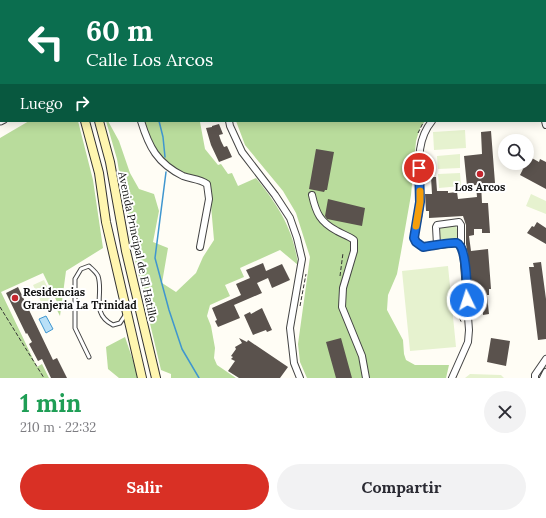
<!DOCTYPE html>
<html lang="es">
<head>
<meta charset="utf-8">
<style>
	body { margin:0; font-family:Lora,serif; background:#f2f2f3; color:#2b2b33; height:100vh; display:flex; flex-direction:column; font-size:15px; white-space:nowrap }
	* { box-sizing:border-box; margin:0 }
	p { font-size:13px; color:#7c7c81 }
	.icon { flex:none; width:22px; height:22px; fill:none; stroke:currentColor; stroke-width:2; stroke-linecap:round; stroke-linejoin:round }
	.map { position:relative; height:378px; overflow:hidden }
	.panel { display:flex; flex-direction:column; background:#fff; flex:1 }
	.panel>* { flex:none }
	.top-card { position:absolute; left:0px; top:0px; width:546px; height:122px; box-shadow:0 2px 10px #0003; background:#0b6e4f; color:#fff; overflow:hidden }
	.controls { position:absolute; left:498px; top:134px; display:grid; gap:8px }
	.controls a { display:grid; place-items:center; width:36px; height:36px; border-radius:50%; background:#fff; box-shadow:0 2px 10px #0003; font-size:20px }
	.pin { position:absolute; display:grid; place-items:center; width:34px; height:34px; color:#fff; margin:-17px; border:2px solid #fff; border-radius:50%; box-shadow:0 1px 4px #0007 }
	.me { position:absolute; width:44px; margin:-22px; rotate:356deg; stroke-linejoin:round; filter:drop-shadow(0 0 3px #0008) }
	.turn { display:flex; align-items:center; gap:14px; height:84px; padding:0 20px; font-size:18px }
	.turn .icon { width:52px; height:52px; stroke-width:2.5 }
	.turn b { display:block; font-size:28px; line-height:34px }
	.then { display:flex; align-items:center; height:38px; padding:0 20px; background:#0003; gap:8px; font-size:15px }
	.round { display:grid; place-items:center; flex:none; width:42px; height:42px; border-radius:21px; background:#f2f2f3 }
	.head { display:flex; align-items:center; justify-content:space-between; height:68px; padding:0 20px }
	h1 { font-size:24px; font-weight:700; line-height:30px; color:#1e9e55 }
	.cta { display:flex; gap:8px; margin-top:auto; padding:8px 20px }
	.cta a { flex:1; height:46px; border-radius:24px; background:#d93025; color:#fff; font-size:16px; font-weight:700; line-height:46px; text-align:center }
	.cta a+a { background:#f2f2f3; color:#2b2b33 }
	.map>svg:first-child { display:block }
</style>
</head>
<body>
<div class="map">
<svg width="546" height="378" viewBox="0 0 546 378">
	<rect width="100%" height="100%" fill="#fffdf5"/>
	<path fill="#d5ebbd" d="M456 225 459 239H440L438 236V229L441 226Z"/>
	<path fill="#b9dc9c" d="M29 121H78L93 180 103 248 66 271 60 316 56 308 59 306 43 273 1 292 37 367 42 364 49 378H0V138Z
		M106 121H108L119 141 130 173 139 189 154 194 159 211 153 242 168 248 162 283 176 292 196 273 203 257 214 240 209 183C201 176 193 178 184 173 160 160 150 147 143 121H201L200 122 205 149 218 165 221 164 228 174 232 173 238 186 256 178C278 205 294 230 298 265L280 250 240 268 244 277 225 285 230 296 210 305 207 316 211 326 215 348 214 358 217 365 236 378H171V374L161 370 130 239 117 159Z
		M236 121H425L420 128 416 141 411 195 401 252 397 274 388 295 387 310 403 340 404 354 406 360 415 365H449L446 378H307L300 362 298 344 310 257 296 213 283 191 245 145Z
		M125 337 139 378H119L108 369 106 347Z"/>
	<path fill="#e6f2cf" d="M465 130 466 148 434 150 433 132Z
		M460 154V168L438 169 437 156Z
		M460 173 461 186 439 188 438 174Z
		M531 194 546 201V214L526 206Z
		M448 266 456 347 410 351 402 271Z
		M44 280 53 299 42 304 33 285Z
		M470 374 501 375 504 378H465Z"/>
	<path fill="#b9e0f7" stroke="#3f96cf" d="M46 316 53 329 46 333 39 319Z"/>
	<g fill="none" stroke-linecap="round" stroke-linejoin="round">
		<path stroke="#3f96cf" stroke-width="1.5" d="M134 0V1
			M159 121 163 137 165 157
			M166 172 155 258 169 310 182 349 199 378"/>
	</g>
	<path fill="#5a524d" d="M219 124 223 134 219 135 221 141 224 147 227 146 232 157 219 162 211 145 206 128 212 127V126Z
		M491 131 495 183 481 184 482 203H488L490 233H482V229H474V235L469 236 471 251 488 249 491 289H489V295H487L489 314 483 315 481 290 471 291 467 250 466 244V225L463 216 429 218V211H426L425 194H432L431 177H436L437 191H448V193L457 192 458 199 477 197 476 185 467 186 464 156 482 154 481 132Z
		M316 149 334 152 327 190H325L324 192 309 189Z
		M530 157 539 162 540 159 546 162V189L520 175 523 169H516V163H527Z
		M328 199 365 208 362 226 327 219 325 216Z
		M537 222 546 228V244L527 233 532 226 534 227Z
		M541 262 546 299V339L538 340 529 267H534L533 263Z
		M263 263 266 271 282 264 290 280 272 288 268 278 257 283 262 293 234 305 240 318 218 327 215 321 217 320 212 308 239 296 241 295 236 284 250 278 246 270Z
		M18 287 53 360 57 358 67 378H51L42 359 38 361 29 344 32 342 27 333 26 334 6 293Z
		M262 308 272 330 267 332 266 330 253 335 244 315 250 312 251 314Z
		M239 338 247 342 248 340 288 367 280 378H239L228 371 235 361 231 359 233 357 231 356 236 349 235 347 242 343Z
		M341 338 352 378H336L326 342Z
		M491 338 510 341 506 366 487 362Z"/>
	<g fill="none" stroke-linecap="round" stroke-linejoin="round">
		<g stroke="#444" stroke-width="5">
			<path id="service" d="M29 0 30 1
				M0 41H1
				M0 105 1 107
				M0 120 1 123 5 121
				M89 357 75 328V279L81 269 89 266C92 269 96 272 98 276 104 294 90 313 113 325L120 323 126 314"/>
		</g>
		<g stroke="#444" stroke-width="8">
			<path id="minor" d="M120 0V1
				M334 0 335 1
				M218 1V0
				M230 1V0
				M545 60H546
				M545 109H546
				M141 121C149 147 157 163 183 176 191 179 200 179 207 184L209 199 200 247
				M229 121 230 126 242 152 275 195 290 218 297 238 302 259 290 328 294 363 300 378
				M432 121C413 144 421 173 420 201 420 213 416 225 414 238L416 242 423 247 456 243 460 244 463 250 469 330 468 342 452 378
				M545 121 546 125
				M312 195C316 213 320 222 337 231 342 234 349 236 354 240V251L343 288 342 307 362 356 366 378
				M437 245 436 227 437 225 459 222 461 225V246
				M535 378V375L546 359
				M543 378 546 372"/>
		</g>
		<g stroke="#333" stroke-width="10">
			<path id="secondary" d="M63 1V0
				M75 1V0
				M85 121 99 173 106 222 142 378
				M99 121 110 162 126 251 156 378"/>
		</g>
		<path stroke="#333" stroke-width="1" stroke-dasharray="4 2" stroke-linecap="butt" d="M274 0 275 1
			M290 0 291 1
			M303 0V1
			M310 0V1
			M326 0 327 1
			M0 75 1 74
			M418 133 423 123
			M340 276 343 253
			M459 288C457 296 457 317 462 323
			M300 306 306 274
			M0 307 44 378"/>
		<use href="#service" stroke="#fff" stroke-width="3"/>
		<use href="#minor" stroke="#fff" stroke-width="6"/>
		<use href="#secondary" stroke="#fff6b0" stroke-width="8"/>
	</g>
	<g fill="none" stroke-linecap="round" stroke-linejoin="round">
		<g stroke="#114b97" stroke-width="10">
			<path id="route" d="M419 168 420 202 414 238 416 242 423 247C432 246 449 242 457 243 467 246 467 290 467 300"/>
		</g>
		<use href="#route" stroke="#1a73e8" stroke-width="7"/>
		<path stroke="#f59e0b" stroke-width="7" d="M416 226 420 202V191"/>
	</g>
	<g fill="#c4262e" stroke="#fff" stroke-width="1.5">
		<circle cx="480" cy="174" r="4"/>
		<circle cx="15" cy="298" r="4"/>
	</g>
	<g text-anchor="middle" stroke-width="4" stroke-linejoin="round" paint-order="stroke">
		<g font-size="11" font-weight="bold" fill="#111" stroke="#fff">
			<text x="480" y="191">Los Arcos</text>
			<text x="23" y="296" text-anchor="start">Residencias<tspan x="23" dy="13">Granjeria La Trinidad</tspan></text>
		</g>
		<g font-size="11" fill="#111" stroke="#fff">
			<text transform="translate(138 247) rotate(78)" y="4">Avenida Principal de El Hatillo</text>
		</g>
	</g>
</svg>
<div class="controls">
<a><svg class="icon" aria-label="search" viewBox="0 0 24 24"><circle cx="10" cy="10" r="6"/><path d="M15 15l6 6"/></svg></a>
</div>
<div class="pin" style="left:419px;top:168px;background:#d93025"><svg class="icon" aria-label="arrive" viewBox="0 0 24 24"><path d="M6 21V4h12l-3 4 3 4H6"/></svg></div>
<svg class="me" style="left:467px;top:300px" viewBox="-20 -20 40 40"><circle r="17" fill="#1a73e8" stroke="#fff" stroke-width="3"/><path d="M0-11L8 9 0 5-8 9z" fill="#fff"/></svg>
<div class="top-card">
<div class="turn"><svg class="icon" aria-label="left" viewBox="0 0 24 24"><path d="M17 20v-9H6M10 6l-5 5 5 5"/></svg><div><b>60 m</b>Calle Los Arcos</div></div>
<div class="then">Luego<svg class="icon" aria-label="right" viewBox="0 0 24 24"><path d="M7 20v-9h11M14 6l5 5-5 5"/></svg></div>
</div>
</div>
<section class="panel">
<div class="head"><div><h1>1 min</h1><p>210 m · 22:32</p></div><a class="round"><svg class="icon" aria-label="close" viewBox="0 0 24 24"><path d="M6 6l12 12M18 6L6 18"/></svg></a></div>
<div class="cta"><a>Salir</a><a>Compartir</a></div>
</section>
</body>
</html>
